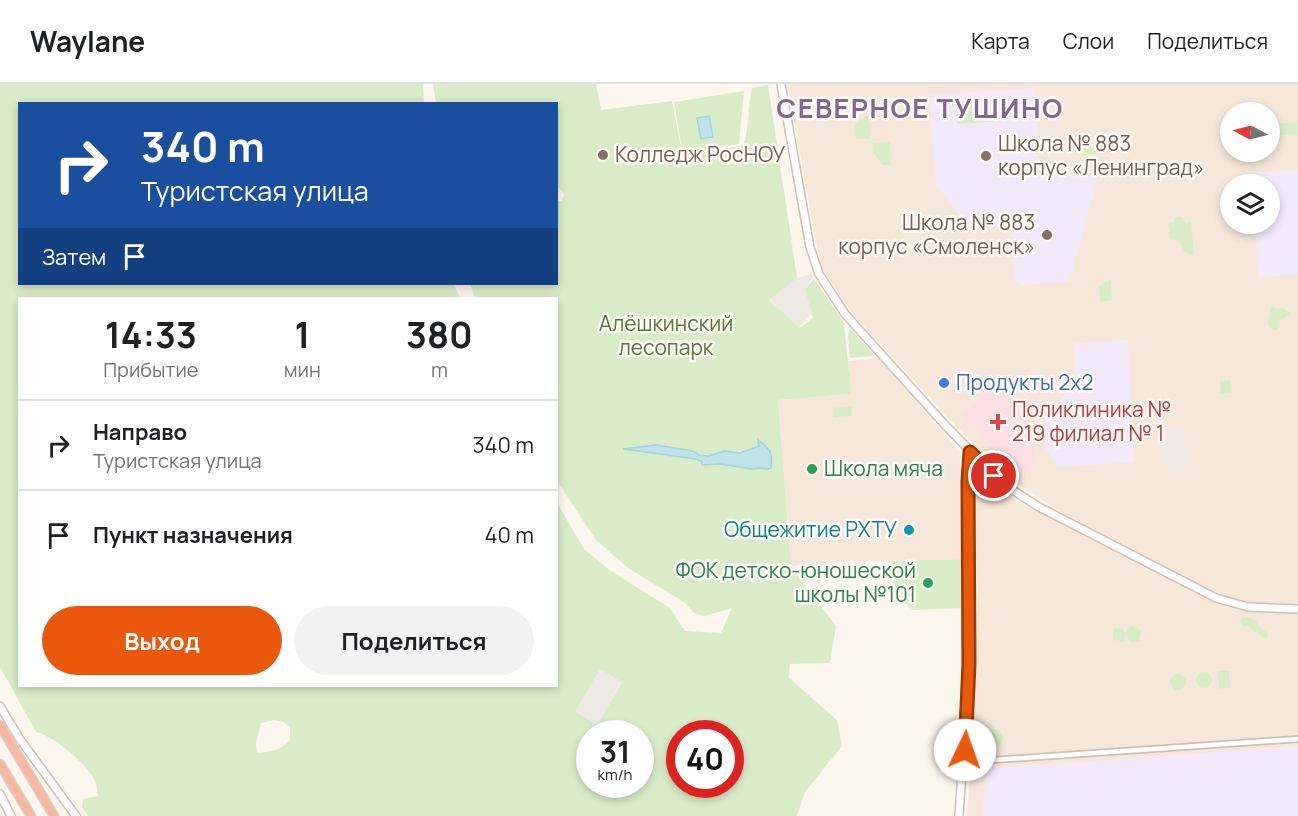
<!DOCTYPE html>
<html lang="ru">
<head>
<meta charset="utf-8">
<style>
	body { margin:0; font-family:Manrope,sans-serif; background:#f2f2f2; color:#202124; height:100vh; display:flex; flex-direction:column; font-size:22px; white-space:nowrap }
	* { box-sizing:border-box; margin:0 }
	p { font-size:20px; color:#757577 }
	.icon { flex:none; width:33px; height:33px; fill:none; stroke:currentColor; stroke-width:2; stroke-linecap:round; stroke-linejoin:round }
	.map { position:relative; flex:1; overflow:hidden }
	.details { position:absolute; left:18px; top:213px; width:540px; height:390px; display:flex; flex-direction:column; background:#fff; border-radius:0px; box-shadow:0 3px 9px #0003 }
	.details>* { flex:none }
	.hud { position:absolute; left:18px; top:18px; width:540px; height:183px; border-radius:0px; box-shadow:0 3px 9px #0003; background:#1a4fa0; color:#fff; overflow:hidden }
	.needle { width:39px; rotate:277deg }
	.buttons { position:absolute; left:1220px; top:18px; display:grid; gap:12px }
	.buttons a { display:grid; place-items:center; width:60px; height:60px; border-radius:50%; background:#fff; box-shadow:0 3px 9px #0003; font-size:30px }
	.speed { position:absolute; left:576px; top:636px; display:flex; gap:12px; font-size:30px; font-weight:700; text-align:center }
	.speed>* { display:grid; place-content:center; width:78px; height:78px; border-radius:50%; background:#fff; box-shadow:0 3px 9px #0003; line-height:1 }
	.speed small { font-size:15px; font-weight:400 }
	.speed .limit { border:9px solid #d22; background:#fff; color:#111 }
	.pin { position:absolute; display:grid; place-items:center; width:51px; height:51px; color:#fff; margin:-26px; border:3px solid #fff; border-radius:50%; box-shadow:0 2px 6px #0007 }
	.me { position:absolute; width:66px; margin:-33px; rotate:3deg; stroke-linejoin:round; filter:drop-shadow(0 0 4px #0008) }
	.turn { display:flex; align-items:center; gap:21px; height:126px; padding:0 24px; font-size:27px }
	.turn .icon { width:78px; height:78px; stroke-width:2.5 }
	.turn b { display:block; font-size:42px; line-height:51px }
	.then { display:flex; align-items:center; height:57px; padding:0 24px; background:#0003; gap:12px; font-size:22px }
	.eta { display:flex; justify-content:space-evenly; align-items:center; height:102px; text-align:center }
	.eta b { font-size:36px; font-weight:700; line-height:42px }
	.button { display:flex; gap:12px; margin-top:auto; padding:12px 24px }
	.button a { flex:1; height:69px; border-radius:36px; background:#ea580c; color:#fff; font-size:24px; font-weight:700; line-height:69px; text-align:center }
	.button a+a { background:#f2f2f2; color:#202124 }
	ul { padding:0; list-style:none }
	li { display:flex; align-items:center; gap:18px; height:90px; padding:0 24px; border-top:2px solid #e0e0e0 }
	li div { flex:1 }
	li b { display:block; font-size:22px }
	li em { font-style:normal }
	header { display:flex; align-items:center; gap:36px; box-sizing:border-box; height:84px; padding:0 30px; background:#fff; border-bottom:2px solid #e0e0e0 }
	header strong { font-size:28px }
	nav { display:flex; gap:33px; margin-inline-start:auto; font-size:21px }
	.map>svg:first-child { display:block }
</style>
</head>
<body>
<header>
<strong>Waylane</strong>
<nav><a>Карта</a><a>Слои</a><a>Поделиться</a></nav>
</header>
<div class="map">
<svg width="1298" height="732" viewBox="0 0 1298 732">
	<rect width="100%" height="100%" fill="#fdf6ec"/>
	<path fill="#f5e8da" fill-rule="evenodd" d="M787 0H1298V520L1262 521 1228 514 1071 434 1010 395 973 360 851 228 821 183ZM1230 28H1269V68H1230ZM1230 100H1269V140H1230Z
		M879 274 960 368 966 475 836 478 791 482 778 316 850 310 848 277Z
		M985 396 1024 421 1206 515 1241 527 1298 530V732H967L972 663 978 506 974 402 981 400Z"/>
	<path fill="#efe9e4" d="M811 190 813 194 805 205 818 223 798 245 768 214 797 194Z
		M1184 345 1186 388 1170 389 1161 375 1159 346Z
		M600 584 622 597 597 641 574 628Z"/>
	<path fill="#f3e8fa" d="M1035 4 1039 93 1099 90 1069 197 1020 201 1015 196 1011 143 971 146 936 101 929 11Z
		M1298 86V190L1259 193 1255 140H1269V100H1252V99L1257 98 1256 89Z
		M1128 256 1134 378 1058 383 1036 350 1037 343 1076 297 1074 259Z
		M1298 662V732H982L987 685Z"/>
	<path fill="#fbdfe3" d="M997 298 1005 306 1001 312 1033 344 1035 375 1027 388 1015 384 963 331Z"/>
	<path fill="#d8ecc9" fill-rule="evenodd" d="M0 0H423L424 19 20 20V200H454L460 214H20V602H556L557 419 584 465 611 487 670 524 685 547 721 549 732 524 704 532 694 529 685 519 628 484 596 456 557 397 556 214H475L470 200H556L557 117H562L564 110 557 102 556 20 436 19 433 0H596L601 26 672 17 683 72 744 61C749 42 748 23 752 4L768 1 797 194 769 216 800 244 813 234 805 205 814 195 844 239 851 310 778 316 791 482 836 542 830 579 790 580 789 594 837 636 842 662 805 708 797 732H88L82 723 83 715 98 712C97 708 97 701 95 697 87 680 54 652 36 648L0 583ZM759 357 763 360 768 385 758 384 752 385 720 380 703 381 702 378 696 375 693 367C707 376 744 368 759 362ZM600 585 622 598 597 641 575 628ZM274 636 284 638 290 644V656C280 667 271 668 257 669L256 659 261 639ZM590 650H640V700H590ZM680 650H730V700H680Z
		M744 7 739 60 683 70 674 18Z
		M992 15 993 38 957 40 956 17Z
		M869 29 870 55H856L855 41Z
		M1298 38V50L1269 52V40Z
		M890 58 891 81H883L873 69 872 59Z
		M1096 61V70L1082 71V62Z
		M1175 133H1182L1186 140 1191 137 1194 171 1185 169 1179 157 1170 155 1168 140 1174 138Z
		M1111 195 1112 216 1100 218 1099 202Z
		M1271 221 1277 225 1283 224 1290 229 1284 235 1278 236 1279 243 1277 246 1271 245 1268 240Z
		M850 244 874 271 873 272 850 274 848 251Z
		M1231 296 1232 309 1221 310 1220 297Z
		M851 322 852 332 834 333 833 324Z
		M966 475V482H961V485H963L964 524 913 526 892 507 889 477Z
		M1243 533 1255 535 1259 543 1268 549 1267 554 1265 555 1248 542H1242L1240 537Z
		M1131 542 1139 545 1141 548 1139 557 1130 558 1127 551 1125 552 1124 557 1113 556V544L1124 545V548H1126L1127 545Z
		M1218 587H1229L1230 604 1219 605Z
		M1196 596a8 8 0 1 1 16 0a8 8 0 1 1-16 0Z
		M1170 598a8 8 0 1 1 16 0a8 8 0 1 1-16 0Z
		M985 654a9 9 0 1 1 18 0a9 9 0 1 1-18 0Z"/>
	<path fill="#bfe3e8" stroke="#a5d3da" stroke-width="1.5" d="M709 32 713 53 701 55 697 34Z
		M758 356C770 365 773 367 771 384L768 385 758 384 752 385 720 380 702 381V378L696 375 623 365 656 361 693 367 700 371 709 372 724 367 740 369 759 362Z"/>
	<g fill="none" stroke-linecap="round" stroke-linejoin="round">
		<g stroke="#d1beb0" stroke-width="8">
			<path id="street" d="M964 678 1298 655"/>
		</g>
		<g stroke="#d6c0b0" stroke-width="10">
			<path id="secondary" d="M781 0 810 163 819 190 845 230 945 341 1003 400 1039 423 1216 514 1248 523 1298 525
				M0 622 19 654 76 732
				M0 710 11 732
				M959 732 969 580 968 397 970 368"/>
		</g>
		<g stroke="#dad1cd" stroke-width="11">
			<path id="highway" d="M0 641 54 732
				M0 680 31 732"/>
		</g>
		<use href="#street" stroke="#fff" stroke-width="4.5"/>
		<use href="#secondary" stroke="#fff" stroke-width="7"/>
		<use href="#highway" stroke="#f7b7a3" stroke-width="8"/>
	</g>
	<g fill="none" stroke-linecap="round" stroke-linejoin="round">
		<g stroke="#983908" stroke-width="15">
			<path id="route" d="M965 666 969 580 968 397 970 368 994 392"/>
		</g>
		<use href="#route" stroke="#ea580c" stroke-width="10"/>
	</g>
	<g fill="#8d6e63" stroke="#fffaf3" stroke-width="2">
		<circle cx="603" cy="71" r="6"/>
		<circle cx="986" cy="72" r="6"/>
		<circle cx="1047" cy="151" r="6"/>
	</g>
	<circle fill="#3f7fe0" stroke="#fffaf3" stroke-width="2" cx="944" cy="299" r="6"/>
	<path fill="#e0444e" stroke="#fffaf3" stroke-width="2" d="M995 329h6v6h6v6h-6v6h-6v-6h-6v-6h6z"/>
	<g fill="#2e9e5b" stroke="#fffaf3" stroke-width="2">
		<circle cx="812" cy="385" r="6"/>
		<circle cx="928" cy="499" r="6"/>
	</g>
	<circle fill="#0f9aa8" stroke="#fffaf3" stroke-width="2" cx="909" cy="446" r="6"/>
	<g text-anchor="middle" stroke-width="5" stroke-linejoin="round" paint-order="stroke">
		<g font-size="21" fill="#785e54" stroke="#fffaf3" text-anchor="start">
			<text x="998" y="67">Школа № 883<tspan x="998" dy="24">корпус «Ленинград»</tspan></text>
			<text x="615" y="78">Колледж РосНОУ</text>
			<text x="1035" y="146" text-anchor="end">Школа № 883<tspan x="1035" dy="24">корпус «Смоленск»</tspan></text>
		</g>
		<g font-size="21" fill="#537a41" stroke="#fffaf3">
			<text x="666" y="247">Алёшкинский<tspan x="666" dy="24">лесопарк</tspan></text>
		</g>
		<g font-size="21" fill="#366cbe" stroke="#fffaf3" text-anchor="start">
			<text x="956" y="306">Продукты 2x2</text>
		</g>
		<g font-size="21" fill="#be3a42" stroke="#fffaf3" text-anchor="start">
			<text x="1012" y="333">Поликлиника №<tspan x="1012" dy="24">219 филиал № 1</tspan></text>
		</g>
		<g font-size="21" fill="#27864d" stroke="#fffaf3" text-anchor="start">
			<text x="824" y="392">Школа мяча</text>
			<text x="916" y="494" text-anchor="end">ФОК детско-юношеской<tspan x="916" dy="24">школы №101</tspan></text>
		</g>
		<g font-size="21" fill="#0d838f" stroke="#fffaf3" text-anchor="end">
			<text x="897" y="453">Общежитие РХТУ</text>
		</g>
		<g font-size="27" font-weight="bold" letter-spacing="1.5" fill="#846695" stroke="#fffaf3">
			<text x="920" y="34">СЕВЕРНОЕ ТУШИНО</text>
		</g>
	</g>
</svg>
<div class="buttons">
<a><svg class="needle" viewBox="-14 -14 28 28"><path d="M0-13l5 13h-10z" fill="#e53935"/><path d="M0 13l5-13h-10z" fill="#757577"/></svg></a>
<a><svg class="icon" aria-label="layers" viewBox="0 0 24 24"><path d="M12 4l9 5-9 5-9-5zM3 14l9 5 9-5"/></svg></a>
</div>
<div class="speed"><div>31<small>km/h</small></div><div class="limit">40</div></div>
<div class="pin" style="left:994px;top:392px;background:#d93025"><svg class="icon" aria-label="arrive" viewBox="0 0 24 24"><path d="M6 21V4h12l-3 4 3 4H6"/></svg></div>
<svg class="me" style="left:965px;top:666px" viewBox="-20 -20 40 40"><circle r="19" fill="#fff"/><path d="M0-13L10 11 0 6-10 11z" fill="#ea580c"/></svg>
<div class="hud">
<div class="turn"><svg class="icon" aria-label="right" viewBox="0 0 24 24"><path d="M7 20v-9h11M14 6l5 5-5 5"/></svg><div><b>340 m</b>Туристская улица</div></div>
<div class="then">Затем<svg class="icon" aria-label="arrive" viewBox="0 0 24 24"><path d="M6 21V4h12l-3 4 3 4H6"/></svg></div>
</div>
<section class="details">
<div class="eta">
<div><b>14:33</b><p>Прибытие</p></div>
<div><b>1</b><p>мин</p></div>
<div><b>380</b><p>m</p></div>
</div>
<ul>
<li><svg class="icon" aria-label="right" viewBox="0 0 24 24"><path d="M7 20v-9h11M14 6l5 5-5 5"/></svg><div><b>Направо</b><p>Туристская улица</p></div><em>340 m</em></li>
<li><svg class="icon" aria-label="arrive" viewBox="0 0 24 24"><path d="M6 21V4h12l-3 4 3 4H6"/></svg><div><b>Пункт назначения</b></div><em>40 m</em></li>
</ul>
<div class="button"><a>Выход</a><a>Поделиться</a></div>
</section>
</div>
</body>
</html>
